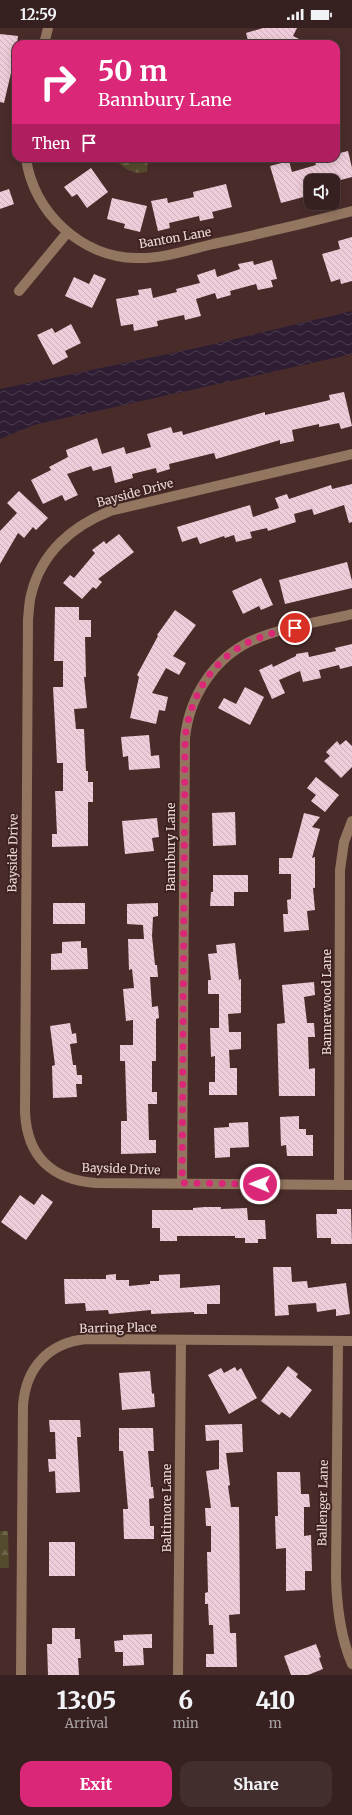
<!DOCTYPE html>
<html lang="en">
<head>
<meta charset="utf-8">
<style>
	body { margin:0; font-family:Merriweather,serif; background:#422e2d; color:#f1f3f6; height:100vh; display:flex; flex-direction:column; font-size:15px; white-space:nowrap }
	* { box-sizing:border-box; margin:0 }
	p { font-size:13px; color:#aaa3a5 }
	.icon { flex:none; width:22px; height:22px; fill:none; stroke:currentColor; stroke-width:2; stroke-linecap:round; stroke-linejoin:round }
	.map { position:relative; height:1647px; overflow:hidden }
	.drawer { display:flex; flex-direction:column; background:#372120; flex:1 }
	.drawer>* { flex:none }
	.guide { position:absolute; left:12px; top:12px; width:328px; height:122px; border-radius:12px; box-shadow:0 2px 10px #0003,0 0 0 1px #513e3e; background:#db2777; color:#fff; overflow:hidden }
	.controls { position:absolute; left:304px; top:146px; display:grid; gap:8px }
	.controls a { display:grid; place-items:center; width:36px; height:36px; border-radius:8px; background:#372120; box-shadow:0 2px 10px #0003,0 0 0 1px #513e3e; font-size:20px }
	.pin { position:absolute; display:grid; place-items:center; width:34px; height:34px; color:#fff; margin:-17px; border:2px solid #fff; border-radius:50%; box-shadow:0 1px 4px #0007 }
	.me { position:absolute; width:44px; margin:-22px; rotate:271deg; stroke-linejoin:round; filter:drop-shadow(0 0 3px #0008) }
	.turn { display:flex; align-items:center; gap:14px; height:84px; padding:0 20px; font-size:18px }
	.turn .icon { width:52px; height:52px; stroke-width:2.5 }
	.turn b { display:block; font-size:28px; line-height:34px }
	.then { display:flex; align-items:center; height:38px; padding:0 20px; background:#0003; gap:8px; font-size:15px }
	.eta { display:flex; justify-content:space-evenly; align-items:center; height:68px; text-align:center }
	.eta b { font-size:24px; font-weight:800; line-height:28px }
	.button { display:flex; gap:8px; margin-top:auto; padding:8px 20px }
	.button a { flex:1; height:46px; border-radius:12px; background:#db2777; color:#fff; font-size:16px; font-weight:800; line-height:46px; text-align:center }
	.button a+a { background:#422e2d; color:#f1f3f6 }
	.status { display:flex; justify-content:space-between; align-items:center; height:28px; padding:0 20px; background:#372120; direction:ltr }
	.status svg { height:11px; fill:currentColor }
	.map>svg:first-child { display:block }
</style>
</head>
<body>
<div class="status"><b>12:59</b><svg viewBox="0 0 49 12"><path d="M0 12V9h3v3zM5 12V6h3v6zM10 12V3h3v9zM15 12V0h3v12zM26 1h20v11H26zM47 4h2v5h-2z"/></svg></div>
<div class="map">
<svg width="352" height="1647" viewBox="0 0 352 1647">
	<defs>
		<pattern id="forest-firs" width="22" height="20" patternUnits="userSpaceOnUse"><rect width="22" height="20" fill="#544b2d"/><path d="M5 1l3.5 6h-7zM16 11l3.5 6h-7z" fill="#6d644b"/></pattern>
		<pattern id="water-waves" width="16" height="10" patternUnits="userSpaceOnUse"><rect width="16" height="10" fill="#2e1d33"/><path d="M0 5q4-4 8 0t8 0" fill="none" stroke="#4c3d50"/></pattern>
		<pattern id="building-back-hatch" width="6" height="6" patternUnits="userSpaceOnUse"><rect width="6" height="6" fill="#efccda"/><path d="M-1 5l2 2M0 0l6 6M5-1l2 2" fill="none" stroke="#cdb0bb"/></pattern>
	</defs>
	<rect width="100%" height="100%" fill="#492c2a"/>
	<path fill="url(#forest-firs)" d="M113 130H148L147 144C132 147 123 140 113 130Z
		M0 1503H8L9 1540H0Z"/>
	<path fill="url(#water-waves)" d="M352 283V326L34 397 0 411V361L201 319Z"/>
	<path fill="url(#building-back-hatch)" d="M263 0H297L293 8 309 16H249L246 5Z
		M0 6 18 8 13 45H11L4 75 0 74Z
		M348 123 352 140V149L337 153H311V167L281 175 270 138 289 133 292 144 316 137 314 132 336 130V126Z
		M91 140 108 164 87 180 77 166 72 169 64 159Z
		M226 156 232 179 212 184 214 190 200 193 199 188 169 195 170 200 158 203 151 173 167 170 168 175 194 169 193 164Z
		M9 161 14 176 0 181V164Z
		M112 170 147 178 140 204 124 200 125 196 107 191Z
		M352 209V253L341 256 340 251 331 254 322 226 340 221 338 213Z
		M272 232 277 251 271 252 273 259 258 262 256 256 230 263 231 267 217 271 215 265 196 271 201 288 185 292 184 287 157 293 158 298 134 303 133 296 121 298 116 271 139 267 138 262 151 260 153 270 177 264 176 261 200 255 197 247 215 241 217 249 240 241 238 236 253 233 254 237Z
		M94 246 106 251 92 280 65 268 74 249 89 256Z
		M71 296 81 315 65 323 68 329 53 337 37 307 52 300 55 305Z
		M344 364 352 398 341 401 339 395 319 399V396L292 402 294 413 280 416V412L216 431 214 425 169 436 170 441 157 445 156 440 132 446 133 450 115 455 111 438 93 443 91 438 67 446 78 467 65 473 62 467 43 476 31 452 51 442 49 439 68 429 66 422 97 410 102 426 124 419 126 426 151 419 147 406 171 399 173 405 182 403 183 407 265 384V387L330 372 329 367Z
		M352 456V494L349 495 344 477 314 487 312 481 294 486 296 494 268 503 267 500 250 504 252 510 236 514 234 507 225 510 224 508 200 516 197 509 182 514 177 499 250 477 253 489 279 480 275 470 287 466 289 471 331 457 332 461Z
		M19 463 48 490 36 502 33 499 24 510 18 505 0 536V503L17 485 7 475Z
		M119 506 134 524 98 551 102 554 96 561 93 559 82 571 63 555 70 547 74 550 95 525 92 522 104 513 106 516Z
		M347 534 352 553V560L285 576 279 552Z
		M261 550 273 577 261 582 259 578 243 586 232 563Z
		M55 579H79V592H91V609H85L86 649H84L87 680 74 681 76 701H84L86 743H88V754H93V774H88V818L52 819V806H57L55 763H63V735H57L53 659H63V633H54Z
		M175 582 196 597 173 628 186 635 179 647 166 640 152 665 168 669 165 683 159 682 156 696 130 690 139 649 137 647 158 608 157 607Z
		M352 616V638L340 641 339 637 319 642 321 650 303 654 300 643 279 652 285 665 272 671 259 642 272 636 273 639 296 628V626L308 624 309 629 336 623 335 620Z
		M245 659 264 669 250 697 218 680 224 670 236 676Z
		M149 707 151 728 159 727 160 740 129 742 128 728 123 729 121 709Z
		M346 712 352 718V739L341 750 324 733 330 728 326 724 337 713 340 717Z
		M316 749 339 767 325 784 311 773 316 767 307 760Z
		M235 784 236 817 213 818 212 785Z
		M304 785 320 789 312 799 320 801 312 830 315 829V860H313L315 882 307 883 309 902 284 904 283 886H288L287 872 291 871V846H279V830H292Z
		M157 790 159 809 152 810 154 823 125 826 122 793Z
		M213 847H248V864H234V878H210L211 864H213Z
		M53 875H85V896H53Z
		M158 875V888L153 889 152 908 155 937H157L158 949H150L152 979 158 978 159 990 156 991V1033H152V1064H157V1076H148L149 1112H156V1125L121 1126V1093H127L125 1033H120V1017H133V992L126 993 123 961 134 960 132 941 129 942 128 911H144L143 897 127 896V876Z
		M81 913V920H87L88 941 51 942V926L62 925V914Z
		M235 915 239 952 241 951V985L228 986 229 1004H241V1021L229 1022 230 1040H237V1067H209V1054H215V1028L211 1029 210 1000H219V966H208V952H211L208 926 217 925 216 917Z
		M314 954 315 967 304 969 307 995H314L315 1009H308L309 1041 315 1040V1068H279L277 996 285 995 282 957Z
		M70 995 72 1006 76 1005 77 1015 70 1016 73 1037H76L77 1047H82V1056H76L77 1069 53 1070 52 1038 55 1037 50 998Z
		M299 1088V1101H306V1107H313V1128H287L286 1117 281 1118 280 1089Z
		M248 1094 249 1119 230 1120V1129L215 1130 214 1100 229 1099V1095Z
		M42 1166 53 1174 26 1212 1 1194 20 1167 34 1177Z
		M205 1179H221V1181L247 1180 248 1192H265L266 1211H258V1215H245V1210H235V1208H177V1213H160V1200H152V1182H193V1180Z
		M337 1181H351L352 1216H331V1210H317L316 1186H337Z
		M273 1239H291L292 1254 307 1253 308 1260 346 1255 350 1286 336 1288V1281L317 1284 316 1275 288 1277 289 1287 275 1288Z
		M116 1246V1252H129V1258L150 1256V1253H159V1247L180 1246V1260L220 1257V1276H207V1286H194V1284L151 1286V1282L109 1286 108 1282 86 1283 85 1275 65 1276 64 1251H106V1247Z
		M288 1338 298 1346 296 1349 312 1362 290 1390 282 1384 279 1387 261 1373Z
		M235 1339 237 1343 241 1340 257 1370 229 1386 208 1347 221 1340 224 1345Z
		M150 1343 152 1366 154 1365 155 1379 122 1382 119 1345Z
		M49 1392H80L81 1409H77L80 1464 56 1465 55 1443 49 1444 48 1431H56L55 1404H50Z
		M242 1396 243 1424 226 1425 230 1457 228 1458 231 1479H239L240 1586 229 1587 230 1605H236L237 1639H206V1626H214L213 1597H209L208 1576H205V1565L208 1564 207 1524H211V1498H206L205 1480H211L206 1443 219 1441V1412L206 1413 205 1397Z
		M119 1400H153L154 1423H148L151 1459H153L154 1470 149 1471 150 1498H154V1511H124L123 1481H128L123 1423H119Z
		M277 1444H300L301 1466H309L310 1479H304V1508L311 1507 312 1543H305V1562L286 1563V1520L276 1521 275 1488H278Z
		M49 1514H75V1548H49Z
		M52 1600H75V1611H80L81 1630H78L79 1647H48L47 1616H52Z
		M152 1606V1620H143L144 1637 123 1638V1624H115L114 1613 123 1612V1607Z
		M316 1616 321 1629 319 1630 323 1641 308 1647H291L284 1628Z"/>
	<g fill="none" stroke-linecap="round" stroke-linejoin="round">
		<path stroke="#937660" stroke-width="10" d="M44 16 48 0
			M26 130C33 184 81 229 136 230 162 231 188 222 213 216 260 206 306 195 352 183
			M19 263 67 205
			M352 426 110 483C72 498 41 525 31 567 29 575 29 583 28 591L25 1084C27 1129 52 1152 96 1155L352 1157
			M182 1155 185 710C189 670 213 631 251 613 282 599 319 594 352 586
			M339 1157 340 842 344 814 352 793
			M338 1313 336 1550C337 1579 340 1608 352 1636
			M21 1647 23 1377C26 1340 48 1315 86 1311L352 1313
			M178 1647 181 1312"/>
	</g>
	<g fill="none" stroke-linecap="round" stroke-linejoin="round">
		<path stroke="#db2777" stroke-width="7" stroke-dasharray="0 12.6" d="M260 1156 182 1155 185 710C189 673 209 636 243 617 259 608 277 604 295 600"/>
	</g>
	<g text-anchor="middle" stroke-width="4" stroke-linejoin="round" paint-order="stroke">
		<g font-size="12" fill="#ecd9d7" stroke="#3e2220">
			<text transform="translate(175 210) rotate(-10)" y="4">Banton Lane</text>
			<text transform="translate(135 465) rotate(-15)" y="4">Bayside Drive</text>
			<text transform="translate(171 819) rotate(-90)" y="4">Bannbury Lane</text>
			<text transform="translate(13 825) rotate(-89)" y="4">Bayside Drive</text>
			<text transform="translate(327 974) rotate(-90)" y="4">Bannerwood Lane</text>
			<text transform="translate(121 1141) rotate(2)" y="4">Bayside Drive</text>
			<text transform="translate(118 1300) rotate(-1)" y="4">Barring Place</text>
			<text transform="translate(323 1475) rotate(-89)" y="4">Ballenger Lane</text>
			<text transform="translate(167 1480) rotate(-90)" y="4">Baltimore Lane</text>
		</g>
	</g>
</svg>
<div class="controls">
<a><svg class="icon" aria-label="sound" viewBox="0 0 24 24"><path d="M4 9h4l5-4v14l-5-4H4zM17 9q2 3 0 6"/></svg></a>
</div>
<div class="pin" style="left:295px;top:600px;background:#d93025"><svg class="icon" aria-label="arrive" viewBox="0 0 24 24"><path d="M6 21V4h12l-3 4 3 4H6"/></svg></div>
<svg class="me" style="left:260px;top:1156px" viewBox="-20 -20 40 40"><circle r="17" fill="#db2777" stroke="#fff" stroke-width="3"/><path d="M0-11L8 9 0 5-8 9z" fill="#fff"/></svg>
<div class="guide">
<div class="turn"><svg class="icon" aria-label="right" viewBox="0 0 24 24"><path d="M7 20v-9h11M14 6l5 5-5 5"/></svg><div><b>50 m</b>Bannbury Lane</div></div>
<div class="then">Then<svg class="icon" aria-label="arrive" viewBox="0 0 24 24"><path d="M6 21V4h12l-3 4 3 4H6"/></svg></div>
</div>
</div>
<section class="drawer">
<div class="eta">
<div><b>13:05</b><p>Arrival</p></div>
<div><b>6</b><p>min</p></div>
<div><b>410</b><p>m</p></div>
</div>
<div class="button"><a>Exit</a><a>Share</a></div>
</section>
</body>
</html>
